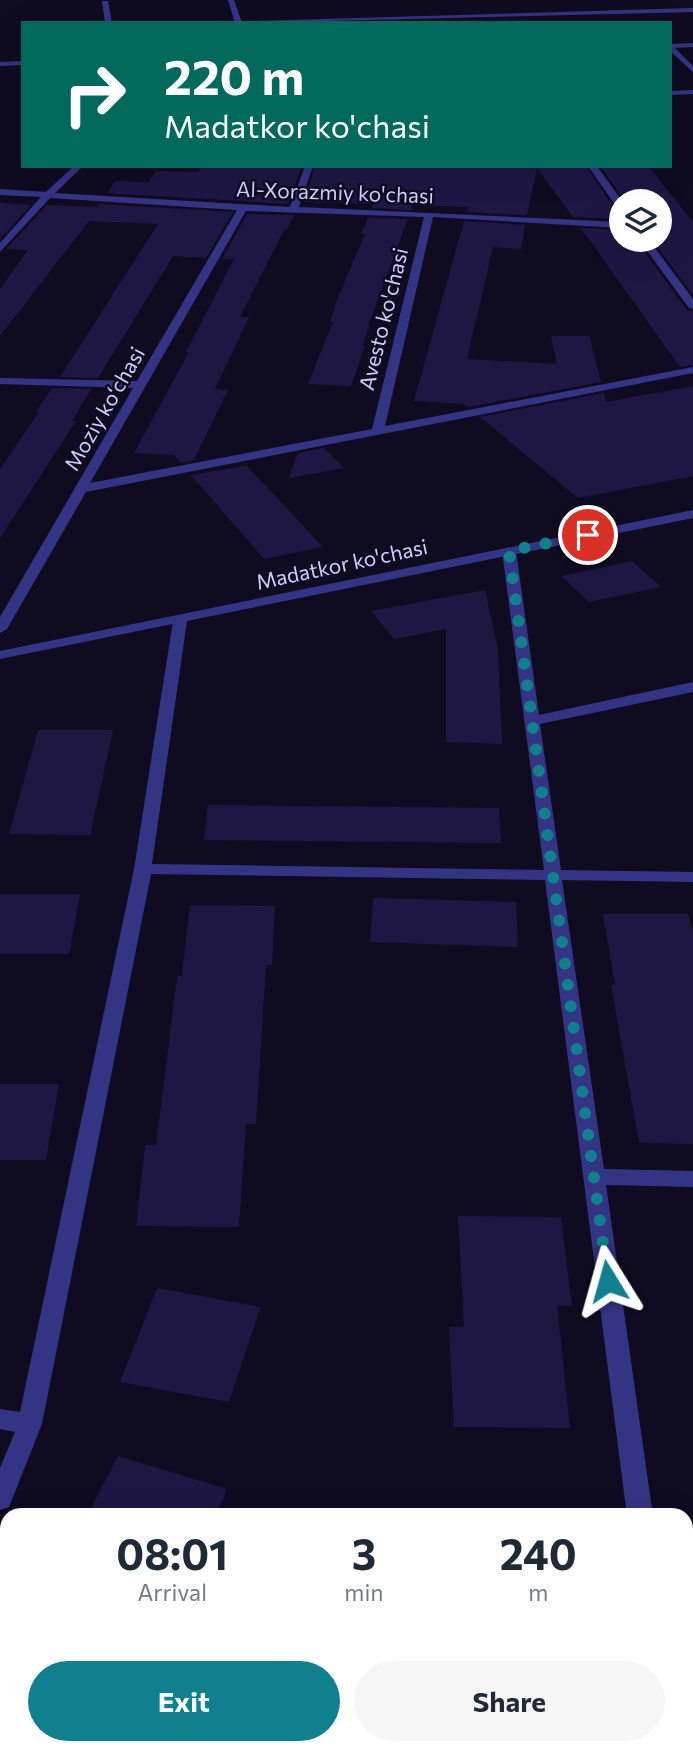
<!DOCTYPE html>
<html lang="en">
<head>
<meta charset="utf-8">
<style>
	body { margin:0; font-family:Commissioner,sans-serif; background:#f6f6f7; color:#1f2937; height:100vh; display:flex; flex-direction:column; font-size:26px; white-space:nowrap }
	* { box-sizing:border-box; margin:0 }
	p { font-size:23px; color:#747a83 }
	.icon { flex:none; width:38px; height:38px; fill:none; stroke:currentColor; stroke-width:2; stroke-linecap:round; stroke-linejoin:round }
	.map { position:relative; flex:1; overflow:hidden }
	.details { position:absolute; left:0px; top:1508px; width:693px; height:247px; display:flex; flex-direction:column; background:#fff; border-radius:21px 21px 0 0; box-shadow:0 7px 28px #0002 }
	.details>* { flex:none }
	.guide { position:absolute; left:21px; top:21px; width:651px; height:147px; border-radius:0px; box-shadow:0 7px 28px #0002; background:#00695c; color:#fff; overflow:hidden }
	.tools { position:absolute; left:609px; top:189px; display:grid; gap:14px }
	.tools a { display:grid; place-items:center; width:63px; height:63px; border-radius:50%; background:#fff; box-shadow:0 7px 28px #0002; font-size:35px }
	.pin { position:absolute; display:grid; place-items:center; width:60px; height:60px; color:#fff; margin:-30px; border:4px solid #fff; border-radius:50%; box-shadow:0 2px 7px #0007 }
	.me { position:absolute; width:77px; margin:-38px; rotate:352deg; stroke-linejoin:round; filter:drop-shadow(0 0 5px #0008) }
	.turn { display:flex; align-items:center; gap:24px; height:147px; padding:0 28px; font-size:32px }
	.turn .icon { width:91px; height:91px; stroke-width:2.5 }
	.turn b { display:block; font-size:49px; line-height:60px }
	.eta { display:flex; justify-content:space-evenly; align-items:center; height:119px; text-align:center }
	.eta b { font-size:42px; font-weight:700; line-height:49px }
	.cta { display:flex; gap:14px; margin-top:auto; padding:14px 28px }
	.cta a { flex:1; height:80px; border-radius:42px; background:#11808e; color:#fff; font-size:28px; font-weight:700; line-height:80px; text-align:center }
	.cta a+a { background:#f6f6f7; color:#1f2937 }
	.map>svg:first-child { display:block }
</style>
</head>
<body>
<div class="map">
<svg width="693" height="1755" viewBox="0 0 693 1755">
	<rect width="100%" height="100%" fill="#0f0c22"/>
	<path fill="#1e1744" d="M202 166H302L288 204 107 193 115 181 149 182 156 171 198 172Z
		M315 166H586L616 211 621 212V219L573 217 537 168 527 215 467 212 469 207 413 205 411 210 372 208 373 204 304 202Z
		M600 166H648L693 222V295L652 240H660V201H625Z
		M0 203 31 205 0 239Z
		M99 204 233 212 206 258 173 256 98 378 60 377 158 224 89 221 0 336V289L28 250 6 249 47 205 97 207Z
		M247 214 294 215 287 230H284L240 317H249L215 389 228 390 194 460 181 463 174 455 134 453 189 352H186L234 259H222Z
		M368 218 408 219 368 326H370L362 346H365L351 386 308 384 333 322H330L336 302 365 234H361Z
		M464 221 525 225 521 249 493 247 467 359 557 364 551 336H589L601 382 468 407 464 404 414 401Z
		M581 228 621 230V240H636L687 310 693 311V365L680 367Z
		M693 386V476L578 498 480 417 604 393 606 402Z
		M52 388 91 389 72 421H76L0 538V469L39 412H36Z
		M324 448 344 468 289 478 298 453Z
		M244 466H247L323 547 264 559 191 475Z
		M632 561 661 587 589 602 561 576Z
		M485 590 498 649 502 744 446 742V629L394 639 371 611Z
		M38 730H113L90 835 9 834Z
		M208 805 499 808 501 843 204 840Z
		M0 894H80L69 954H0Z
		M373 898 516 902 518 947 370 942Z
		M190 905 275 906 272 965H266L256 1124H246L239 1227 136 1226 145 1145H156L177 976H182Z
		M603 914H688L693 934V1144L639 1143 611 985H615Z
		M0 1084H59L46 1160H0Z
		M458 1216 561 1217 572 1306H557L570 1428 454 1427 449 1327H464Z
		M157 1288 261 1307 229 1402 120 1382Z
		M118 1456 227 1489 215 1516H87Z"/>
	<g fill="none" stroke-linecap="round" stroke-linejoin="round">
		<path fill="#343484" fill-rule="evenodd" d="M228 0H234L242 23H235Z
			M102 1H108L112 23H105Z"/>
		<path fill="#343484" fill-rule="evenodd" d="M693 8V12L248 23 251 21Z
			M693 43V47L675 48 693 66V72L670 51V44Z
			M23 61V65L0 66V62Z
			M693 90V94L670 95V91Z
			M74 166H83L55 193 290 207 305 166H313L299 207 621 222V228L433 217 385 426 693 367V373L86 492 7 629 0 633V617L133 388 0 384V378L137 381 237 210 50 198 0 252V243L41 197 0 195V189L46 192ZM246 211 424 217 372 429 90 483Z
			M588 166H597L622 201 621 210 618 209Z
			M639 240H649L693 299V309L689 308Z
			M509 547 516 551 539 715 693 682V692L540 724 561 870 693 872V882L562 880 604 1169 693 1171V1187L606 1185 653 1516H627L545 880 151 874 42 1424 9 1507 0 1510V1468L15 1432 0 1429V1409L20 1412 134 869 173 621 180 617 187 621 152 864 544 870 502 551Z"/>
		<path fill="#343484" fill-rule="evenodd" d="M693 510V518L0 659V651Z"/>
	</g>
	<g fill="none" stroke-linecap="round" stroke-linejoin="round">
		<path stroke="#11808e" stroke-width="12" stroke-dasharray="0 21.6" d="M588 535 509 551 608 1281"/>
	</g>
	<g text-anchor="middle" stroke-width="5" stroke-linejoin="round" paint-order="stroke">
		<g font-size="21" fill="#d1cdff" stroke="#0f0c22">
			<text transform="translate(335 193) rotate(2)" y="7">Al-Xorazmiy ko'chasi</text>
			<text transform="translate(384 319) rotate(-76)" y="7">Avesto ko'chasi</text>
			<text transform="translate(105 409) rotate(-60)" y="7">Moziy ko‘chasi</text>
			<text transform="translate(342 565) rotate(-12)" y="7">Madatkor ko'chasi</text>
		</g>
	</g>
</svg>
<div class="tools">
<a><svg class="icon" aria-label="layers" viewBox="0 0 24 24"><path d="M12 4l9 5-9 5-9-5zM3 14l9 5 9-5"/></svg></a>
</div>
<div class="pin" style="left:588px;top:535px;background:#d93025"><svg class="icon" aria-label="arrive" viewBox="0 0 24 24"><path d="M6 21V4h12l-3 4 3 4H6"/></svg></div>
<svg class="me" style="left:608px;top:1281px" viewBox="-20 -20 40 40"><path d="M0-17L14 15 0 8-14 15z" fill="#11808e" stroke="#fff" stroke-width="4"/></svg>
<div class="guide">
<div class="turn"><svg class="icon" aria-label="right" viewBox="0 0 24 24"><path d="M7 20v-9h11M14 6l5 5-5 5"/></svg><div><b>220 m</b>Madatkor ko'chasi</div></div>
</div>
<section class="details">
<div class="eta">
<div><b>08:01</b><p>Arrival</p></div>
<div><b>3</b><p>min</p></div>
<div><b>240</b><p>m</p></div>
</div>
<div class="cta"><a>Exit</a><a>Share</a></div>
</section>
</div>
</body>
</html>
